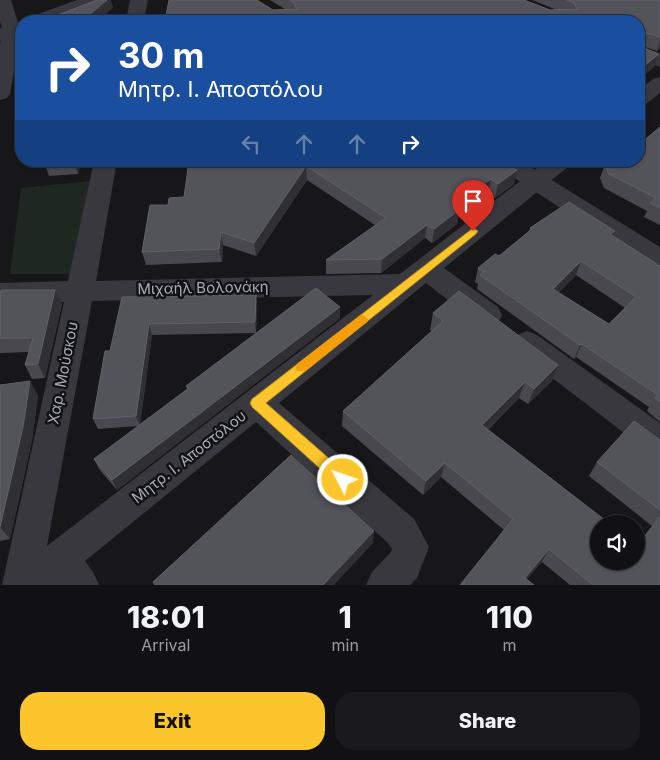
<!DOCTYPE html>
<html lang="en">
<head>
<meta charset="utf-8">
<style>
	body { margin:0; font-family:Inter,sans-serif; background:#1a1a1c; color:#f1f3f6; height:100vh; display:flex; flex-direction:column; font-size:19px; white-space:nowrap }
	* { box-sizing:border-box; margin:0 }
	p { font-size:16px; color:#9c9da0 }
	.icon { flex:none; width:28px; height:28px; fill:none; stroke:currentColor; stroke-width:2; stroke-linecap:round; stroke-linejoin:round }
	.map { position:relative; height:585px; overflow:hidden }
	.panel { display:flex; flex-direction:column; background:#111113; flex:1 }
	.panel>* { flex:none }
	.guide { position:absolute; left:15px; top:15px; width:630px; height:152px; border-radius:20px; box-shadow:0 1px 4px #0004,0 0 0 1px #303133; background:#1a4fa0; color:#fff; overflow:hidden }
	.buttons { position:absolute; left:590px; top:515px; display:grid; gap:10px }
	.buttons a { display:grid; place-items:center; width:55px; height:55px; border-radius:50%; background:#111113; box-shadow:0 1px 4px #0004,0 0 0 1px #303133; font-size:25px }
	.pin { position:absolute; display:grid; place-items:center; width:42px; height:42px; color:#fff; margin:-51px -21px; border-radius:50% 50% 50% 0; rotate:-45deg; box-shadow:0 0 5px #0007 }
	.pin .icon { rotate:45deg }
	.me { position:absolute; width:55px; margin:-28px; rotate:311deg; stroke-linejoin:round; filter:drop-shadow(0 0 4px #0008) }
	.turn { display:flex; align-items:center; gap:18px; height:105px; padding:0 20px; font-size:22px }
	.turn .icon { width:65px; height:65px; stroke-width:2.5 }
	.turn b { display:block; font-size:35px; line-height:42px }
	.lanes { display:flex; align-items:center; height:48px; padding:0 20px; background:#0003; justify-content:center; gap:25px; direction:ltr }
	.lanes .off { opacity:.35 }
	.eta { display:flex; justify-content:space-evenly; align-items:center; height:85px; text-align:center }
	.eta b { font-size:30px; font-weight:800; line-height:35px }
	.action { display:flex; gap:10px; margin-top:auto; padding:10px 20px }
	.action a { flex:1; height:58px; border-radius:20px; background:#fcc52c; color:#111; font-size:20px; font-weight:800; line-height:58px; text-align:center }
	.action a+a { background:#1a1a1c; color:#f1f3f6 }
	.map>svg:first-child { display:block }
</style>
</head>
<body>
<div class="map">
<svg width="660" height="585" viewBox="0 0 660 585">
	<rect width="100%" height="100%" fill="#171719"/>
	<path fill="#1f2820" d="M91 181 77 274H10L21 188Z"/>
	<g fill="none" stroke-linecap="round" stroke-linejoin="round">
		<path fill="#38383e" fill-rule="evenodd" d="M0 0H11L21 32 10 94 7 98 0 100V44L3 31 0 22Z
			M130 0H148L144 21H126Z
			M639 46 660 54V67L639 59Z
			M660 77V93L646 104 639 106V90L653 79Z
			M94 161H117L96 281 400 274 546 161H572L569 166 444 268 498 307 502 315 498 323 488 326 478 323 426 283 279 403 414 519 429 547 417 578 410 585H366L372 572 391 552 392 549 388 543 256 422 85 561 93 572 99 585H2L64 302 0 303V283L68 281ZM373 295 47 546 92 301Z
			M527 331 537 335 660 423V457L649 452 517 351 512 343 517 335Z"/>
		<path fill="#38383e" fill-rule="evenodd" d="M77 0H103L100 4 53 21H28L30 17Z
			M21 21V33L0 41V28Z
			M493 161H521L660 247V270L651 267 496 166Z"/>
	</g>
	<path fill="#48484e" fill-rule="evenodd" d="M270 0H524L550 10H557L532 0H660V48L657 51 642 46V47L659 54 654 67 639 79V21L273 10 285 9Z
		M660 127V225L644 217 647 211 604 188 600 178 605 164 642 142Z
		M81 161 78 174 49 176 45 164Z
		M189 161H503L514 184 495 198 488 193 459 212 457 224 432 243 425 238 381 273 326 274V260L375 225 307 180 256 256 223 245 222 262 146 265 142 252 168 205 184 197Z
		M530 228 612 236 660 266V422L647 411 649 407 576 357 574 359 477 289 478 284 475 282 478 268 499 256 529 231ZM576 275 625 308 609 324 558 293Z
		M0 295 62 304 45 378 32 379 25 365 29 352 0 353Z
		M256 295 257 306 256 333 152 335 140 424 187 389 186 386 340 318 117 490 99 469 94 459 138 426 98 429 93 419 110 351 122 297Z
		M433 313 558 365 552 381 528 404 519 398 488 430 637 545 652 526 589 476 597 462 660 440V585H570L542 562 460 585 504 530 441 477 423 495 342 426 343 411 432 331 430 330Z
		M0 385 38 395 32 440 10 539 0 541Z"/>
	<path fill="#303034" d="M107 0H111L113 8 98 21H82Z
		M660 42V48L657 51Z
		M659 54 654 67 639 79V70Z
		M74 161H81L78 174 74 163Z
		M306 166 307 180 256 256 254 243Z
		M517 170 514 184 495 198 498 184Z
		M491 179 488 193 459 212 457 224 432 243 434 229 451 205Z
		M427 225 425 238 381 273 382 259Z
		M221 232 223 245 222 262 219 249Z
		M581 261 576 275 548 303 553 289Z
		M55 290 62 304 45 378 38 364Z
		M256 295 257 306 256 333 255 322Z
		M340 307V318L117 490 112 480Z
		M149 324 152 335 140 426 136 416Z
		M582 344 576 357 574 359 580 345Z
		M558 365 552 381 528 404 534 389Z
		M30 381 38 395 32 440 10 539 0 527Z
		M525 382 519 398 477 440 482 425Z
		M445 463 441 477 423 495 426 481Z
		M374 531 373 543 334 585H323Z
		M549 549 542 562 522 585 525 578Z"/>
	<path fill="#53535a" stroke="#606169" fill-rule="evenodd" d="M97 0H107L82 21H45L50 18Z
		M169 0H257L273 10 297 9 294 3 290 0H524L550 10 577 9 574 3 567 0H660V37L642 32V47L659 54 639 70V21H165Z
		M660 127V208L650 203 656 198 609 174 605 164 608 161H639V142H642Z
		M46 161H74V163L45 164Z
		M189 161H503L517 170 498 184 491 179 451 205 459 210 434 229 427 225 382 259 326 260 386 218 306 166 254 243 221 232 219 249 142 252 150 205H168L169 198 184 197Z
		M569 202 615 231 610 234 660 266V402L655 398 658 395 582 344 580 345 480 275 484 272 478 268 495 254 499 256 532 229 530 228ZM581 261 636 297 609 324 553 289Z
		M316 288 340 307 112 480 94 459 189 388 186 386Z
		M1 290H55L38 364 25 365 33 338H0V295Z
		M459 291 558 365 534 389 525 382 482 425 610 524H599V561H636V544L638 545 660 517V585H593L549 549 525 578 534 585H460L513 519 445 463 426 481 343 411 443 321 433 313Z
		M256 295 255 322 149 324 136 416 93 419 105 351H110L122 297Z
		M30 381 23 427 0 527V385Z
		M634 421 660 440V510L597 462Z
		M291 455 374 531 323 585H155L153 582Z"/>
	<path fill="#fcc52c" stroke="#a4801d" d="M473 228 478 231 476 234 266 403 348 475 350 480 348 485 343 486 338 485 252 407 250 403 252 399Z"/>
	<path fill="#f59e0b" d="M362 314 368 319 367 322 305 371H297L295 368 297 364Z"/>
	<g text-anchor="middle" stroke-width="5" stroke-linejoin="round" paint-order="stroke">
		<g font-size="15" fill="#a8acba" stroke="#121214">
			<text transform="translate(203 288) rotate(-1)" y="5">Μιχαήλ Βολονάκη</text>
			<text transform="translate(63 373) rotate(-79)" y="5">Χαρ. Μούσκου</text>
			<text transform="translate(189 457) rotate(-38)" y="5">Μητρ. Ι. Αποστόλου</text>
		</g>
	</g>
</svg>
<div class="buttons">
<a><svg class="icon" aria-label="sound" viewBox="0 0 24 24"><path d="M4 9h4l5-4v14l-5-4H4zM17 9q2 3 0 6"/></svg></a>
</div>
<div class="pin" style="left:473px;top:231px;background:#d93025"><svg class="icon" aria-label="arrive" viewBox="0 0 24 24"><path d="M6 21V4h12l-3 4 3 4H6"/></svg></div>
<svg class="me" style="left:343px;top:480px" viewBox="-20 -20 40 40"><circle r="17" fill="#fcc52c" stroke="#fff" stroke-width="3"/><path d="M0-11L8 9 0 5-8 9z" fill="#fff"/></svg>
<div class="guide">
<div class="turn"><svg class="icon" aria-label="right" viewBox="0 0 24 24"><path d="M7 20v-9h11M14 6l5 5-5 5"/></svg><div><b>30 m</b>Μητρ. Ι. Αποστόλου</div></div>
<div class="lanes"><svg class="icon off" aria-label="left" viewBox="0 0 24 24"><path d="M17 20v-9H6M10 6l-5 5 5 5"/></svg><svg class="icon off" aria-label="ahead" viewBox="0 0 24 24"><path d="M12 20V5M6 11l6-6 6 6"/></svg><svg class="icon off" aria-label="ahead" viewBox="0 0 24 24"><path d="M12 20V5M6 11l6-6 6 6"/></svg><svg class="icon" aria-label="right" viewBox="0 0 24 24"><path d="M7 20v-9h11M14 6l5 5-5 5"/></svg></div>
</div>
</div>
<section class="panel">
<div class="eta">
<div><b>18:01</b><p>Arrival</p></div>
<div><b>1</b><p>min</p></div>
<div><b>110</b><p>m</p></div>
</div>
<div class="action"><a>Exit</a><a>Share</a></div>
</section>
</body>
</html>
